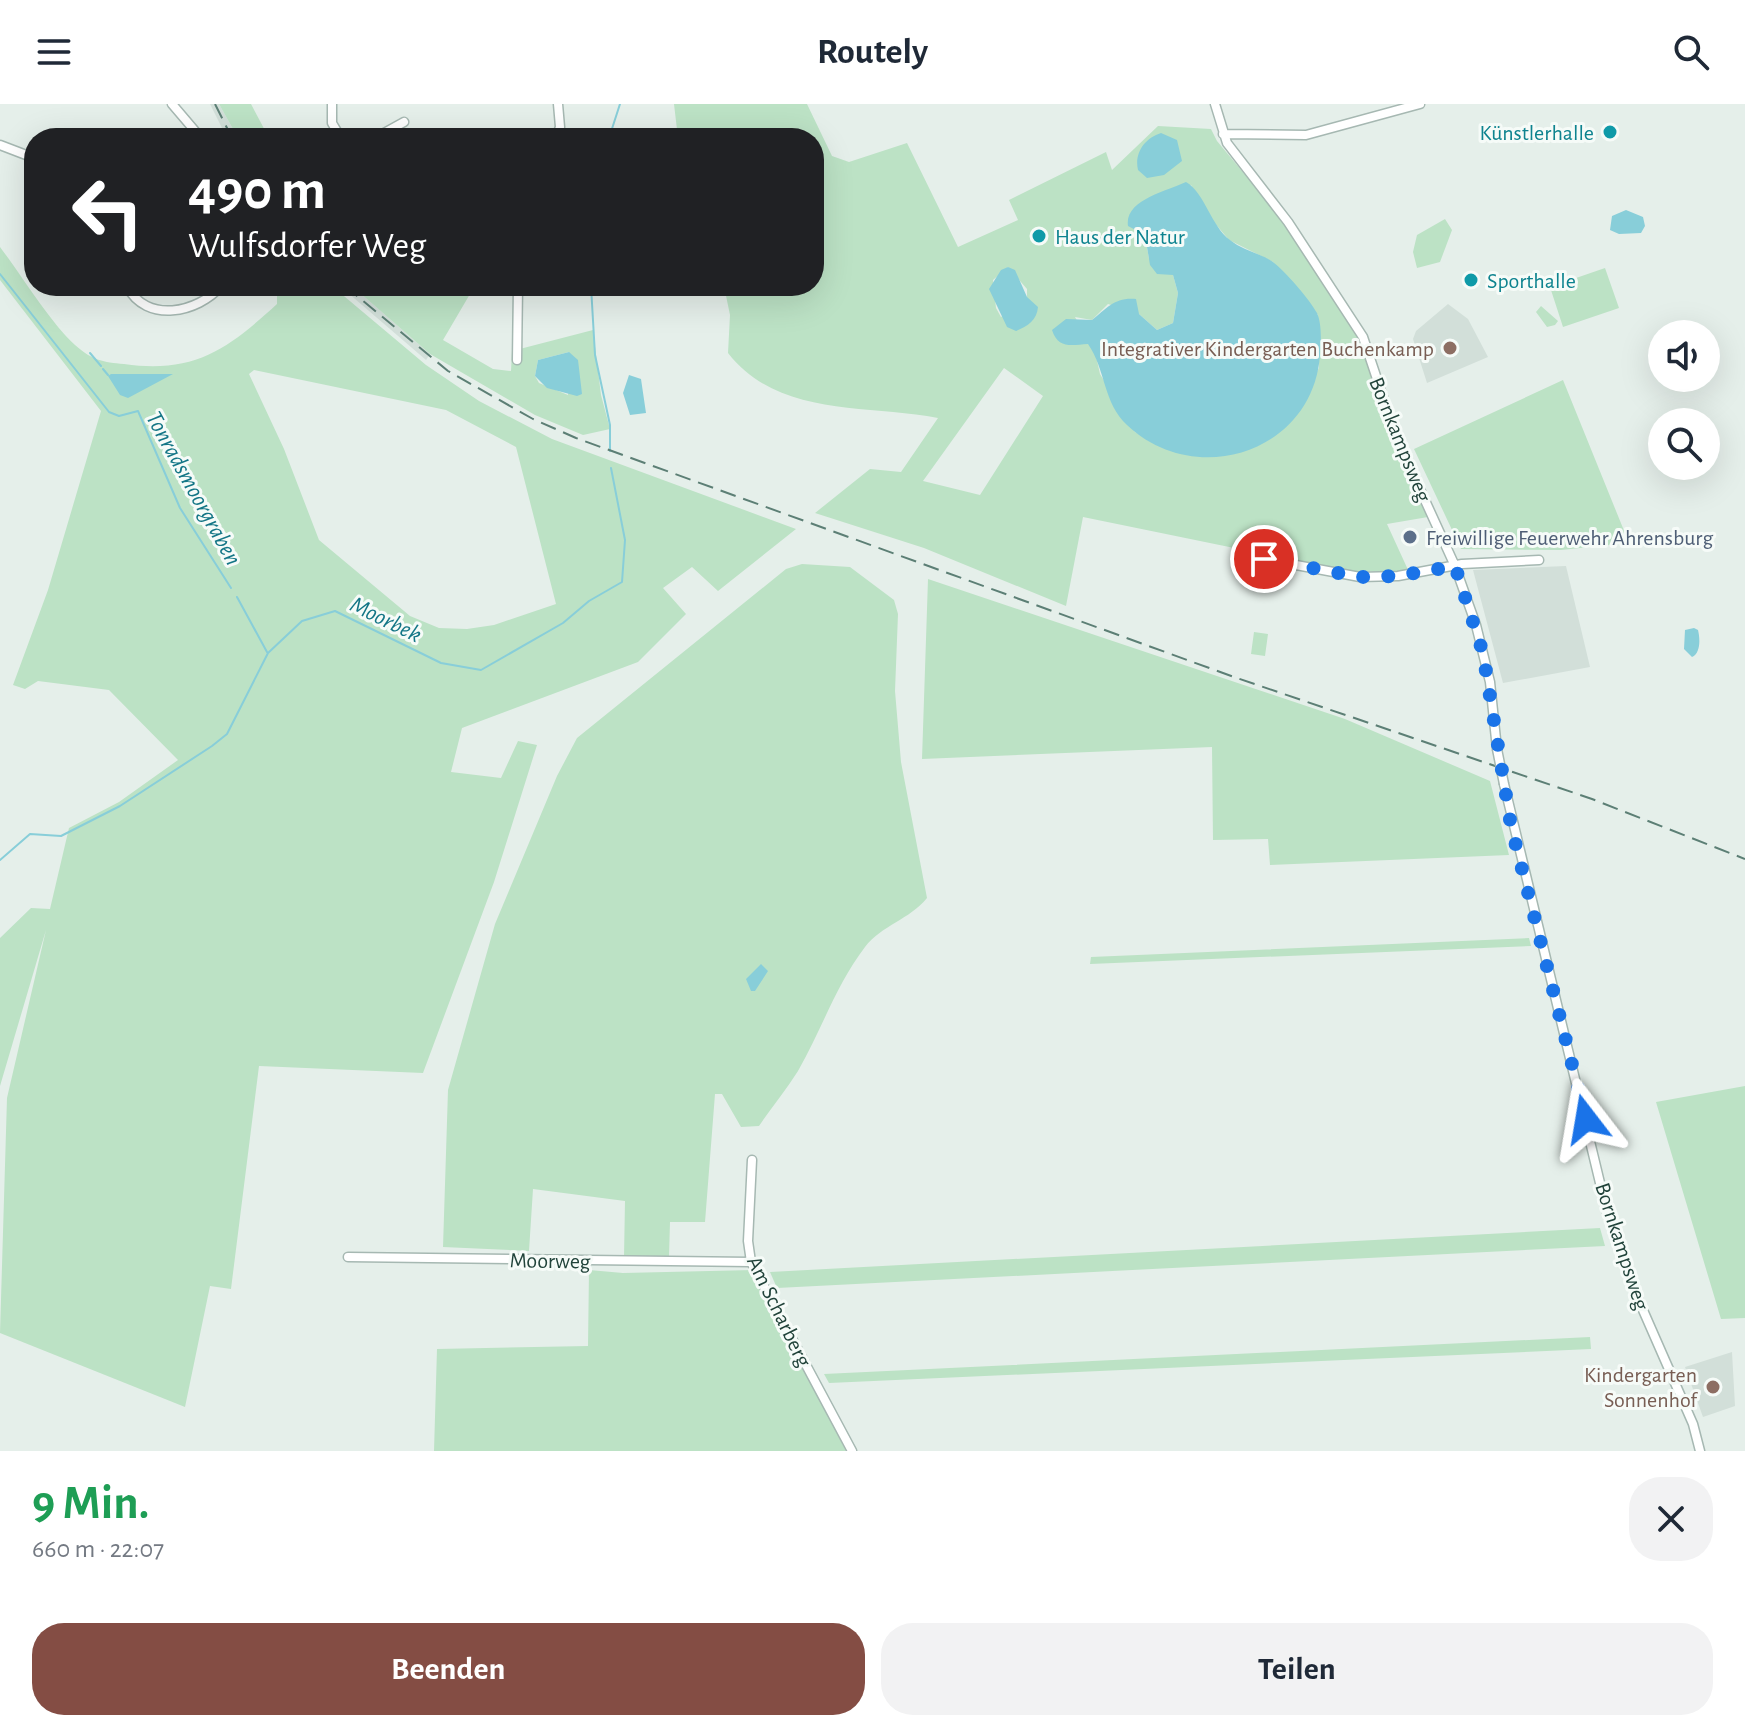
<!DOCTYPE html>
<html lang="de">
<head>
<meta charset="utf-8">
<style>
	body { margin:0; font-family:"Alegreya Sans",sans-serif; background:#f2f2f3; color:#1f2937; height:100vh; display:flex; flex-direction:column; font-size:30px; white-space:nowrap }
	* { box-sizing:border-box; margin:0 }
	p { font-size:26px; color:#747a83 }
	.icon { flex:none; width:44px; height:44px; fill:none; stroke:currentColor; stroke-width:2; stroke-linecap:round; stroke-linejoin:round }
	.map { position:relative; height:1347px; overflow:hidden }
	.panel { display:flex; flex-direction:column; background:#fff; flex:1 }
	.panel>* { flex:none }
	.guide { position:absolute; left:24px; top:24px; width:800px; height:168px; border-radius:32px; box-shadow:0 8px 32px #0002; background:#202124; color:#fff; overflow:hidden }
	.controls { position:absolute; left:1648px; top:216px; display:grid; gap:16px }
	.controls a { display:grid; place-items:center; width:72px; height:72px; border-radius:50%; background:#fff; box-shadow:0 8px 32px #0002; font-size:40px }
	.pin { position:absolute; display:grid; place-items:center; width:68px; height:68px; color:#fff; margin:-34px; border:4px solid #fff; border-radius:50%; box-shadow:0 2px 8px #0007 }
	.me { position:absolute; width:88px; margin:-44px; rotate:346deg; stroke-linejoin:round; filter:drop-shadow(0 0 6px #0008) }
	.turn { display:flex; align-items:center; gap:28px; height:168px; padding:0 32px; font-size:36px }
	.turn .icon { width:104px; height:104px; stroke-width:2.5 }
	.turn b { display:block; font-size:56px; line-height:68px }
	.round { display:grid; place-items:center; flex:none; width:84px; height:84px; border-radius:32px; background:#f2f2f3 }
	.head { display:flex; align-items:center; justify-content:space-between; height:136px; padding:0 32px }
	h1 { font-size:48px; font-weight:700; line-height:60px; color:#1e9e55 }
	.cta { display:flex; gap:16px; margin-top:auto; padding:16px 32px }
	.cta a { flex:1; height:92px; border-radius:32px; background:#844d44; color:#fff; font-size:32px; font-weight:700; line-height:92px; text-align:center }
	.cta a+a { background:#f2f2f3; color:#1f2937 }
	header { display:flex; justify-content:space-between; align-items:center; height:104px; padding:0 32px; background:#fff; font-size:36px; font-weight:700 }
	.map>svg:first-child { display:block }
</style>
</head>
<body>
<header><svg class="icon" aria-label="menu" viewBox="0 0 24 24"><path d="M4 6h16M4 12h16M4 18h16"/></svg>Routely<svg class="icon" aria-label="search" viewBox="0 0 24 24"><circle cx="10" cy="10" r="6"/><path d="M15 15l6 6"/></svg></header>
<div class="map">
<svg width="1745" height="1347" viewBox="0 0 1745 1347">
	<rect width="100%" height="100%" fill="#e5efea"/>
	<path fill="#d2dfd9" d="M210 0H219L238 34H227Z
		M340 182H352L430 250 426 256Z
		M1448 200 1468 215 1488 253 1427 279 1413 235 1416 227Z
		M1566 462 1590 563 1503 579 1473 466Z
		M1732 1248 1735 1302 1703 1313 1685 1263Z"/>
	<path fill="#bce2c5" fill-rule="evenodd" d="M219 0H251L269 34H238Z
		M674 0H807L832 52 849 58 907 39 958 143 1018 116 1009 96 1106 48 1112 66 1158 22 1211 25 1217 37 1286 120 1360 235 1387 324 1428 413 1387 420 1409 468 1347 467 1083 413 1066 502 924 444 815 409 870 365 901 368 938 314C866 300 779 314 728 249L730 211 724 182H814V34H678ZM1191 81 1213 117 1229 136 1273 158 1318 211 1319 264 1288 321 1171 347 1135 328 1100 270 1096 252 1075 213 1092 216 1108 200 1139 210 1157 226 1173 219 1178 189 1173 171 1149 155 1145 131 1139 127ZM1008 163 1027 185V193L1001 213 996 204 993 176ZM1004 264 1043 292 980 391 923 377Z
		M1445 115 1452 126 1440 158 1417 164 1413 148 1417 131Z
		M0 143C22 172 50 218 75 241 93 257 103 258 124 260 194 270 228 245 277 200V182H332L426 261 479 297 552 335 796 425 718 487 692 463 663 484 686 510 638 558 462 624 451 668 501 674 518 637 537 641 494 778 423 969 259 962 231 1185 210 1182 185 1303 0 1229 7 994 46 826 0 982V834L31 804 50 805 69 724 119 698 178 656 109 586 38 577 25 585 13 581 48 486 101 307 0 176ZM254 266 446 306 516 343 556 500 494 521 467 525 439 524 410 512 319 436 284 345 249 270Z
		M1605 164 1619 204 1563 223 1550 183Z
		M352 182H460L470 190 443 236 493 265 511 267 512 247 593 226 601 291 610 325 583 331 535 311 430 250ZM569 248 568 291 539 279 535 272 538 256Z
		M1541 202 1558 217 1555 221 1547 223 1536 208Z
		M1563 276 1629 439 1561 446 1461 445 1414 345Z
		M802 460 850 463 894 496 898 510 895 587 901 658 927 794C909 816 882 821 865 843 836 881 822 925 798 967 786 986 771 1004 759 1022L741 1023 722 990H715L705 1118H670L669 1153H624L625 1097 533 1085 529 1147 443 1143 448 986 495 820 557 672 577 634 786 465Z
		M928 475 1345 615 1490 677 1509 751 1270 761 1268 735 1213 736 1212 643 922 655Z
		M1254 528 1268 530 1265 552 1251 550Z
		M1529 834 1531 842 1090 860 1091 853Z
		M1745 982V1214L1721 1215 1656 998Z
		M1600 1124 1605 1142 777 1184 770 1168Z
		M589 1166 623 1169 753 1166 846 1347H434L437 1245 588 1242Z
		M1590 1233 1591 1245 829 1279 824 1270Z"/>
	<path fill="#88ced9" d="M1161 29 1177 36 1182 57 1164 71 1147 74 1138 66C1134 49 1145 34 1161 29Z
		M1186 78C1205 89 1211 122 1230 136 1242 146 1260 149 1273 158 1285 167 1310 196 1317 209 1322 220 1321 238 1320 251 1313 348 1196 386 1127 321 1103 299 1106 266 1088 240 1071 241 1058 245 1052 226L1066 215 1092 216C1107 204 1115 193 1136 195L1139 210 1157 226 1173 219 1178 189 1173 171 1157 170 1150 161 1145 131 1128 122C1124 96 1167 87 1186 78Z
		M1626 106 1643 113 1645 122 1641 129 1619 130 1610 126 1612 112Z
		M1008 163 1015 166 1027 193 1038 203C1037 216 1028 222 1016 227L1007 223 989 185 1001 166Z
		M569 248 578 256 582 290 577 292 547 284 535 272 538 256Z
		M111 270H173L128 294 120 291 108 272Z
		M629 271 641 275 646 309 630 311 623 289Z
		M1694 524 1698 526C1700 534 1701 549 1692 553L1684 545 1685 526Z
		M761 860 768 867 755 887H751L746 875Z"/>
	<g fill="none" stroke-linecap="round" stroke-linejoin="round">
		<path stroke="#88ced9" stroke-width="2" d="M609 34 620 0
			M0 170 109 308 119 312 138 307 180 404 231 484
			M591 182 595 251 610 321V347
			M90 249 101 262
			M103 265 108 271
			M237 493 267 548
			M0 756 30 730 61 732 120 702 212 642 227 630 268 549 302 517 335 507 441 559 481 566 563 519 589 497 622 478 625 436 611 364"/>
		<g stroke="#a6b8b2" stroke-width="11">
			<path id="minor" d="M172 0 201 34
				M332 0V19L341 34
				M1215 0 1227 39 1288 118 1363 233 1397 335 1455 462 1476 521 1490 578 1497 645
				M1223 30 1306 31 1420 0
				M375 34 404 18
				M556 34 560 23 558 0
				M0 41 34 54
				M127 182C146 220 198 209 221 182
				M517 256 518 182
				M1264 455 1360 473 1398 472 1462 460 1539 456
				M1504 680 1607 1108 1639 1197 1693 1320 1700 1347
				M752 1056 748 1137 751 1158 852 1347
				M348 1153 751 1158"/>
		</g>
		<use href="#minor" stroke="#fff" stroke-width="8"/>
		<path stroke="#5c7f75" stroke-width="2" stroke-dasharray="16 8" stroke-linecap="butt" d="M215 0 232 34
			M345 182 448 267 533 315 576 334 1234 573 1592 695 1745 755"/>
		<g stroke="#a6b8b2" stroke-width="11" stroke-linecap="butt">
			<path id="minor-bridge" d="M1497 645 1504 680"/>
		</g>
		<use href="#minor-bridge" stroke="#fff" stroke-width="8"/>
	</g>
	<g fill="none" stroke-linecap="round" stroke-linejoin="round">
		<path stroke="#1a73e8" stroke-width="14" stroke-dasharray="0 25.2" d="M1264 455 1360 473 1398 472 1455 462 1483 549 1511 722 1586 1015"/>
	</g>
	<g fill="#0f9aa8" stroke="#f6fbf8" stroke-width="3">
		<circle cx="1610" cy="28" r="8"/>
		<circle cx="1039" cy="132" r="8"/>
		<circle cx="1471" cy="176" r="8"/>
	</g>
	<g fill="#8d6e63" stroke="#f6fbf8" stroke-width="3">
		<circle cx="1450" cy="244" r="8"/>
		<circle cx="1713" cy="1283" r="8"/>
	</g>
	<circle fill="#5c6f8a" stroke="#f6fbf8" stroke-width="3" cx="1410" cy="433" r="8"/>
	<g text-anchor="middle" stroke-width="6" stroke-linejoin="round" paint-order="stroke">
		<g font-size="22" fill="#0d838f" stroke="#f6fbf8" text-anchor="start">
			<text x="1594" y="36" text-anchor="end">Künstlerhalle</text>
			<text x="1055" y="140">Haus der Natur</text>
			<text x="1487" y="184">Sporthalle</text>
		</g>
		<g font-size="22" fill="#785e54" stroke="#f6fbf8" text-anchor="end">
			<text x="1434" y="252">Integrativer Kindergarten Buchenkamp</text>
			<text x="1697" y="1278">Kindergarten<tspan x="1697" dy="25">Sonnenhof</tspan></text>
		</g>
		<g font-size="22" fill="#21433a" stroke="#f6fbf8">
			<text transform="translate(1401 335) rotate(68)" y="8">Bornkampsweg</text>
			<text transform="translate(1623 1142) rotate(72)" y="8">Bornkampsweg</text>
			<text transform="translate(550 1156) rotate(1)" y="8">Moorweg</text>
			<text transform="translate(780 1207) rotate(64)" y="8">Am Scharberg</text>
		</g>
		<g font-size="22" fill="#4e5e75" stroke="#f6fbf8" text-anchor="start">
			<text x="1426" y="441">Freiwillige Feuerwehr Ahrensburg</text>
		</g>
		<g font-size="24" font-style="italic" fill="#147686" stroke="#f6fbf8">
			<text transform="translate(194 384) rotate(61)" y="8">Tonradsmoorgraben</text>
			<text transform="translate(386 515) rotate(26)" y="8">Moorbek</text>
		</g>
	</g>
</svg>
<div class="controls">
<a><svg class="icon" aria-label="sound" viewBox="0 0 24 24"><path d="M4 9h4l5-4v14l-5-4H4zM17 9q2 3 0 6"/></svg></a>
<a><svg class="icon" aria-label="search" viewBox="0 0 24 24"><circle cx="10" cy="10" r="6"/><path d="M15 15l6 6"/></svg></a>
</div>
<div class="pin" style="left:1264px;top:455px;background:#d93025"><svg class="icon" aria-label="arrive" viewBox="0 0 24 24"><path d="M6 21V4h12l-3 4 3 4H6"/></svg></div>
<svg class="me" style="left:1586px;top:1015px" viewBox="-20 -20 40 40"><path d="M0-17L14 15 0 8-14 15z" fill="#1a73e8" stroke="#fff" stroke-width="4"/></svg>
<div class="guide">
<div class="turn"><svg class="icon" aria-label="left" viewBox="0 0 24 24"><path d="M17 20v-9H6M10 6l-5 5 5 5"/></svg><div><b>490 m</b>Wulfsdorfer Weg</div></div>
</div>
</div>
<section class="panel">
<div class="head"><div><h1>9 Min.</h1><p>660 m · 22:07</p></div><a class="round"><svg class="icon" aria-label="close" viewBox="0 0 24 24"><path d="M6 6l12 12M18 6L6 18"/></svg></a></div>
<div class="cta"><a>Beenden</a><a>Teilen</a></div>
</section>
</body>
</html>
